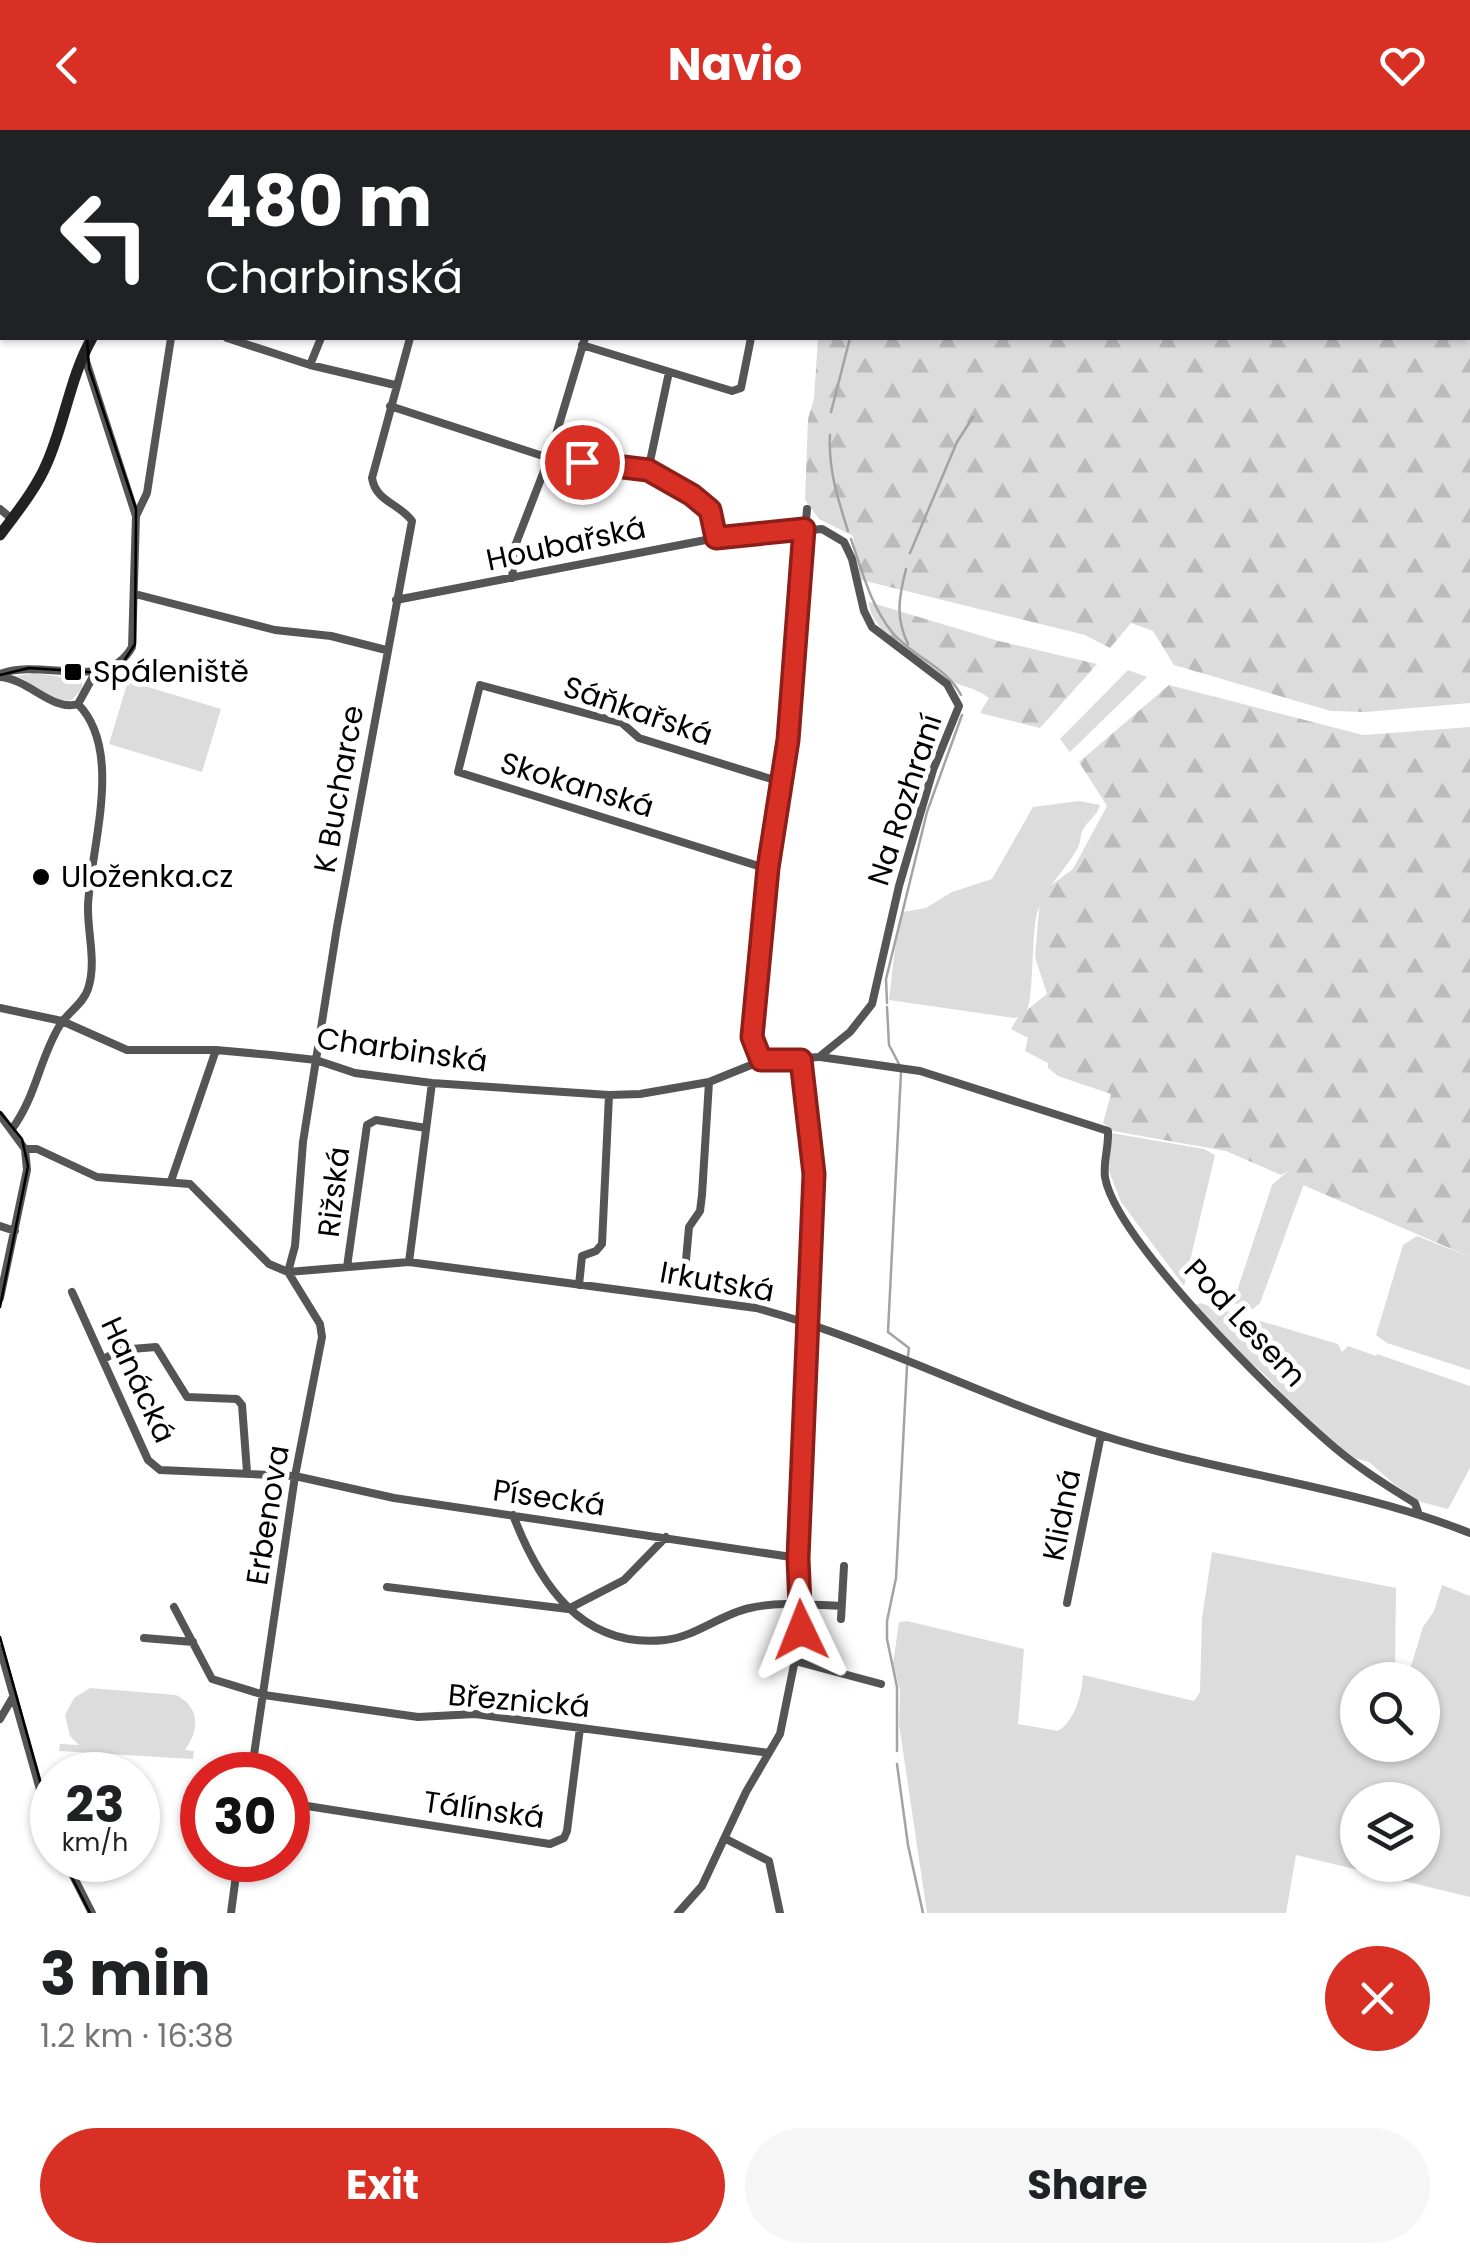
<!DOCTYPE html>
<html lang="en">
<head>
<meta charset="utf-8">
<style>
	body { margin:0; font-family:Poppins,sans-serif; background:#f6f6f6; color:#202124; height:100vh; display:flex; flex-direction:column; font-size:38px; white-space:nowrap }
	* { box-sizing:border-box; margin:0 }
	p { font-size:32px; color:#757577 }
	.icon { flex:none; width:55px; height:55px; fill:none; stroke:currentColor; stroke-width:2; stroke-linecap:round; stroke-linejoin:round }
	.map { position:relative; height:1783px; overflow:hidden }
	.details { display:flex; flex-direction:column; background:#fff; flex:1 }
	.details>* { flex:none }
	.hud { position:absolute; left:0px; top:0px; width:1470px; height:210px; box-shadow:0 2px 8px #0004; background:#202124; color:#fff; overflow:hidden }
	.tools { position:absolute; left:1340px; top:1532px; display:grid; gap:20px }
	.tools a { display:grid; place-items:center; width:100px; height:100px; border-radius:50%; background:#fff; box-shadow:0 2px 8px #0004; font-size:50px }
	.speed { position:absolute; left:30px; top:1622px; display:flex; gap:20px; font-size:50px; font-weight:700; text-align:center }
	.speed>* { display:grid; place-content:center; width:130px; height:130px; border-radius:50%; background:#fff; box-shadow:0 2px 8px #0004; line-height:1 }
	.speed small { font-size:25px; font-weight:400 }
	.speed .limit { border:15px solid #d22; background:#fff; color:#111 }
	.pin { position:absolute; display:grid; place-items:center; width:85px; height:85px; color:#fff; margin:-42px; border:5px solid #fff; border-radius:50%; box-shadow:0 2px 10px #0007 }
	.me { position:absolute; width:110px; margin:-55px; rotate:358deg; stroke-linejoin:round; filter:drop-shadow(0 0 8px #0008) }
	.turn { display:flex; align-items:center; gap:35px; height:210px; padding:0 40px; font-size:45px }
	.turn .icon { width:130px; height:130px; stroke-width:2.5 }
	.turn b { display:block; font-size:70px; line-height:85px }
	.round { display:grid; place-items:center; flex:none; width:105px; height:105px; border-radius:52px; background:#f6f6f6 }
	.overview { display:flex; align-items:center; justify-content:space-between; height:170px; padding:0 40px }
	h1 { font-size:60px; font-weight:700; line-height:75px }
	.primary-button { display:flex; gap:20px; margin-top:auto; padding:20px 40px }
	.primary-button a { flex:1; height:115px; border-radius:60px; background:#d93025; color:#fff; font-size:40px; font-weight:700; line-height:115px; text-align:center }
	.primary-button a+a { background:#f6f6f6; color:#202124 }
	header { display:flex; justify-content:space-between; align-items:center; height:130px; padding:0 40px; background:#d93025; color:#fff; font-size:45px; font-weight:700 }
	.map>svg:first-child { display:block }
</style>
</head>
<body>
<header><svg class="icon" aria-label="back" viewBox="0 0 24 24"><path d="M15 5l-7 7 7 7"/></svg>Navio<svg class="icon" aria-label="heart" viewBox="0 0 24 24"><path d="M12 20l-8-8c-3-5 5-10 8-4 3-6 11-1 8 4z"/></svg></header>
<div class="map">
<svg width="1470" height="1783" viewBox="0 0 1470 1783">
	<defs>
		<pattern id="forest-firs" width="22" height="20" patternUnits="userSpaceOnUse" patternTransform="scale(2.5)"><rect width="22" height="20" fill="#dcdcdc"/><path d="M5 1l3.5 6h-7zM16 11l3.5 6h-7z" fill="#bbb"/></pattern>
	</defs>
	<rect width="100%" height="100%" fill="#fff"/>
	<path fill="#dcdcdc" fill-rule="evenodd" d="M1128 540 1147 547 1070 622 1060 609Z
		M35 543 77 549 82 552V559L72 570C52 575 34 553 16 546Z
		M128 551 221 579 202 642 109 614Z
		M1079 671 1100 675C1097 687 1088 689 1083 700 1080 704 1081 710 1079 715 1066 742 1042 758 1036 788 1032 808 1033 871 1027 880 1023 887 1021 886 1014 888L889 870C892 850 896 796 903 782L926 778 952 762 992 749 1033 677Z
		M1111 1003 1204 1019 1215 1025 1184 1156 1121 1072 1109 1041Z
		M1288 1041 1302 1046 1305 1051 1260 1173 1253 1179 1233 1173 1272 1055Z
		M1417 1106 1470 1127V1240L1387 1213 1376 1205 1403 1115Z
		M1200 1173 1338 1214 1342 1222 1348 1216 1376 1226 1377 1224 1470 1256V1338L1448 1379 1421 1372 1394 1354 1369 1332 1355 1328 1314 1298 1265 1245 1220 1206 1196 1180V1175Z
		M1212 1422 1396 1458 1395 1544 1401 1548 1408 1546 1423 1497 1434 1481 1442 1455 1470 1466V1767L1296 1725 1286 1783H927L899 1594 900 1561 893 1533 899 1492 907 1491 1024 1519 1018 1594 1058 1601C1075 1591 1082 1563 1083 1545L1194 1571 1200 1562 1202 1488ZM1358 1550H1422V1615H1358ZM1358 1670H1422V1735H1358Z
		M90 1558 176 1565C200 1577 200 1599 185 1620L194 1621 193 1629 59 1621 60 1614 79 1615 70 1606 65 1585 74 1568Z"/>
	<path fill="url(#forest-firs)" d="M810 0H1470V573L1366 582 1331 581 1174 535 1153 501 1131 493 1110 518 1085 505 861 450 853 406 819 389 805 370 808 289 814 269 818 208H1468V2Z
		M869 472 999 511 1097 534 1040 598 980 583 989 568C976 558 967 558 953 552 928 543 868 499 869 472Z
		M1169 555 1363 605 1470 597V1127L1303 1055 1302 1046 1288 1041 1281 1045 1226 1021 1113 1001 1103 993 1111 964 1058 946 1048 938V933L1025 921 1028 908 1011 899 1018 887 1047 864 1035 827 1040 769 1050 756 1073 739 1107 676 1079 632Z"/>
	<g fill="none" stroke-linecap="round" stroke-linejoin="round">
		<path stroke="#a3a3a3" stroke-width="2.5" d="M929 2 931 0
			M0 148 2 146
			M831 282 850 208
			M830 305C828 338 838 370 848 401
			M851 409C862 441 871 476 892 502 912 527 946 536 961 565
			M910 423 957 312 973 287
			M906 439C899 467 895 487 908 514
			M887 873 886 849 927 682 962 585
			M887 877 889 915 899 934
			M901 942 888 1202 909 1218 908 1226
			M897 1621V1557L887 1509V1491L896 1448 907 1236
			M897 1634 908 1715 923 1783"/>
		<path stroke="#555" stroke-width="8" d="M403 0 420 2
			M214 2 216 0
			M257 2 258 0
			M505 2 506 0
			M625 2 626 0
			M227 208 310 235 395 255
			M582 215 732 261 741 258 751 208
			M310 235 321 208
			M390 276 549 328 648 341 702 372 710 380 716 408
			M648 341 669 242
			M0 379 12 389
			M136 386 147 363 171 208
			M512 448 515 416 549 328 585 208
			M135 464 275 500 331 506 386 520
			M0 544C42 527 106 564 132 517L136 386 85 228
			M0 547C29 549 52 582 78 574
			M78 574 95 543
			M768 739 458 642 480 555 622 593 639 608 781 652
			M0 878 62 891 127 920H216L271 925 316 930 355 943 432 953 609 965 640 964 709 952 761 931 819 927 850 902 872 874 899 756 933 640 959 576 947 554 872 497 864 481 852 429 844 412 822 399 716 408 396 470
			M820 927 920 941 1108 1001C1109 1016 1103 1033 1105 1047 1115 1109 1276 1267 1327 1311 1354 1335 1384 1354 1415 1373L1418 1382
			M761 931 752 907 768 739 788 610 807 379
			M0 985 25 1019 27 1040 0 1168
			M12 999C36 967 40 927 60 895 69 881 83 874 88 859 97 832 87 802 88 775 91 716 124 621 78 574
			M25 1019H37L97 1047 190 1054 269 1134 288 1142 409 1132 756 1178C875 1210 984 1268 1101 1305 1222 1344 1352 1356 1470 1403
			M171 1051 216 920
			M0 1096 15 1101
			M686 1130 689 1097 700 1081 702 1065 709 952
			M409 1132 432 953
			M347 1137 367 995 376 990 426 998
			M288 1142 295 1116 303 1012 337 797 412 391C399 373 376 372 372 348L410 208
			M579 1155 582 1126 596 1121 602 1114 609 965
			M72 1162 148 1330 160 1340 295 1346 394 1368 798 1428
			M104 1229 119 1220 156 1217 187 1267 237 1269 242 1275 247 1342
			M513 1385C539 1453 581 1519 665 1510 695 1507 721 1484 750 1478 780 1471 811 1475 841 1476
			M387 1457 568 1479 624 1450 666 1407
			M1067 1473 1101 1305
			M174 1477 212 1549 264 1565 418 1587 475 1584 769 1623
			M841 1489 844 1436
			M144 1508 193 1512
			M0 1518 52 1702
			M795 1531 881 1554
			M0 1589 13 1567
			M251 1645 295 1346 322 1207 320 1194 288 1142
			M288 1673 550 1714 564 1708 567 1701 580 1598
			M726 1709 769 1731 780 1783
			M65 1730 92 1783
			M231 1783 238 1730
			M678 1783 702 1756 746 1662 780 1604 801 1500 798 1428 814 1044 801 930"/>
		<path stroke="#222" stroke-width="11" d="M165 2 166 0
			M0 405C17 382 36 359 47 333 65 292 70 247 92 208"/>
		<path stroke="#000" stroke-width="2.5" d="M54 0 77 2
			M29 2 34 0
			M0 545 29 538 105 543 122 534 135 514 136 379 89 238 87 208
			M0 982 22 1009 28 1036 0 1177
			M0 1507 52 1694
			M63 1730 90 1783"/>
	</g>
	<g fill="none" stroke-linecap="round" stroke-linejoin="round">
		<g stroke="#8d1f18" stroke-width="25">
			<path id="route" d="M582 332 648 340 692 365 710 380 716 408 804 399 788 610 768 738 752 907 761 930H801L814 1044 798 1428 801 1500"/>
		</g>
		<use href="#route" stroke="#d93025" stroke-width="18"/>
	</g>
	<g fill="#000" stroke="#fff" stroke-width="4">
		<rect x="63" y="532" width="20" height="20" rx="5"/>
		<circle cx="41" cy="747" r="10"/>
	</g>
	<g text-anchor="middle" stroke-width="10" stroke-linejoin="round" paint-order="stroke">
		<g font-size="30" fill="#000" stroke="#fff">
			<text transform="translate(566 414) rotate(-12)" y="10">Houbařská</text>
			<text transform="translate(638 581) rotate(19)" y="10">Sáňkařská</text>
			<text transform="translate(577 655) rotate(17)" y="10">Skokanská</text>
			<text transform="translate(339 659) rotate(-80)" y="10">K Bucharce</text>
			<text transform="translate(905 670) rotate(-72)" y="10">Na Rozhraní</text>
			<text transform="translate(402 920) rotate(8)" y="10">Charbinská</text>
			<text transform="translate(334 1062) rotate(-83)" y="10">Rižská</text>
			<text transform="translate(717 1152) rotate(10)" y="10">Irkutská</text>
			<text transform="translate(1245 1193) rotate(47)" y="10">Pod Lesem</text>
			<text transform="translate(138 1250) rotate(65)" y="10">Hanácká</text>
			<text transform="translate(549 1368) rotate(8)" y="10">Písecká</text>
			<text transform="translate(268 1385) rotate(-81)" y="10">Erbenova</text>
			<text transform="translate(1062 1385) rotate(-79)" y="10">Klidná</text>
			<text transform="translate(519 1571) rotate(5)" y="10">Březnická</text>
			<text transform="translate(484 1680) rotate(8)" y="10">Tálínská</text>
		</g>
		<g font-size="30" fill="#000" stroke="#fff" text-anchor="start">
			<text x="93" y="552">Spáleniště</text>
			<text x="61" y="757">Uloženka.cz</text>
		</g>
	</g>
</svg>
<div class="tools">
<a><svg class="icon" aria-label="search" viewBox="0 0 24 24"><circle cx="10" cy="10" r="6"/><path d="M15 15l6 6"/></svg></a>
<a><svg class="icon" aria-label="layers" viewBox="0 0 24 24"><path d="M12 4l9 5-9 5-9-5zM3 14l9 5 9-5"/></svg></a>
</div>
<div class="speed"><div>23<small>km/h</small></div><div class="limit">30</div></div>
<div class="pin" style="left:582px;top:332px;background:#d93025"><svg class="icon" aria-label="arrive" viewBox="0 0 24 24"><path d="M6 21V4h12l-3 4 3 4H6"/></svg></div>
<svg class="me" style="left:801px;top:1500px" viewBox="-20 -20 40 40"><path d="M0-17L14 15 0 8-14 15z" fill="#d93025" stroke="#fff" stroke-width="4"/></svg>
<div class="hud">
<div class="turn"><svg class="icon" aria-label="left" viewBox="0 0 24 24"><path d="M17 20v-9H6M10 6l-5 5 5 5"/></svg><div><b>480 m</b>Charbinská</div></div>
</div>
</div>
<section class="details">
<div class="overview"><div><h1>3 min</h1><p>1.2 km · 16:38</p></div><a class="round" style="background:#d93025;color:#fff"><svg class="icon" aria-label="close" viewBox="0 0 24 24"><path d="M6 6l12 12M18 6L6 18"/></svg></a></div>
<div class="primary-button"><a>Exit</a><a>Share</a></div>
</section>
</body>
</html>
